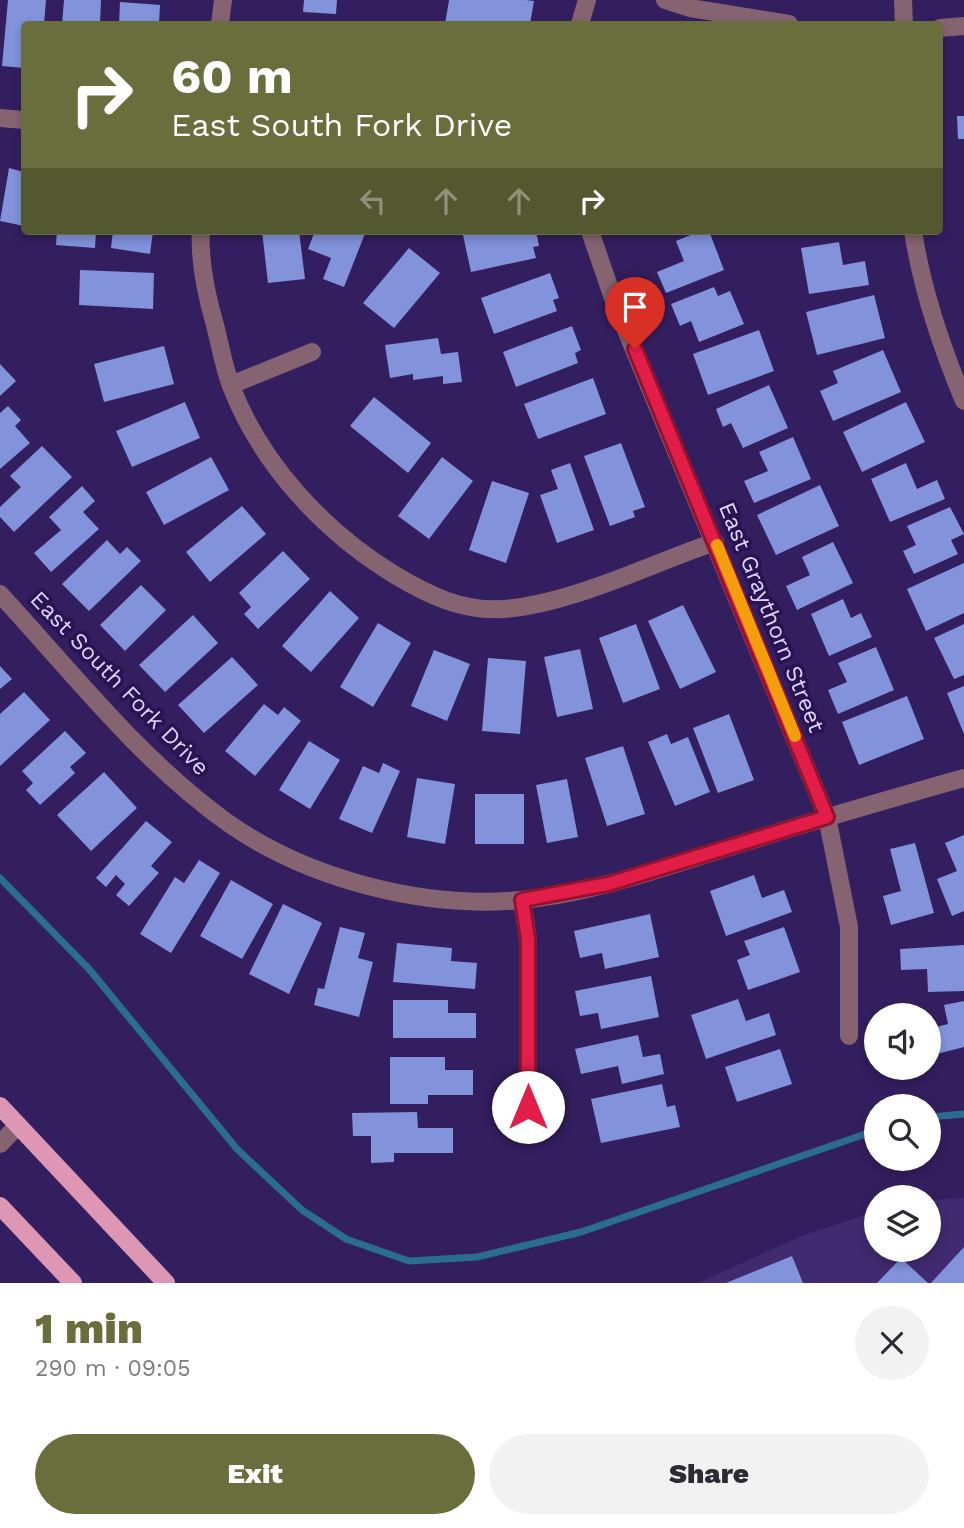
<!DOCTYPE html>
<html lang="en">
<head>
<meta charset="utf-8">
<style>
	body { margin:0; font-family:"Work Sans",sans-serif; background:#f2f2f3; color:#2b2b33; height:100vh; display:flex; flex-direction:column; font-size:26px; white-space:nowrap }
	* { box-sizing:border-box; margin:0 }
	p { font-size:23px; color:#7c7c81 }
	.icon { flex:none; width:38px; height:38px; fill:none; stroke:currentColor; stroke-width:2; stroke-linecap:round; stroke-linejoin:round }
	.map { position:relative; height:1283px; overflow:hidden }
	.panel { display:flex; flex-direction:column; background:#fff; flex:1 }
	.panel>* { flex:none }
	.banner { position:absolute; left:21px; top:21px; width:922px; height:214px; border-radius:7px; box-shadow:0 4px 10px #0003; background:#6a6e3c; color:#fff; overflow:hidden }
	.fabs { position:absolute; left:864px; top:1003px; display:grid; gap:14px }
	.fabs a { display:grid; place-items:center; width:77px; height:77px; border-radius:50%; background:#fff; box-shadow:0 4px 10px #0003; font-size:35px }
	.pin { position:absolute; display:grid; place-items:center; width:60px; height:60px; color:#fff; margin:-72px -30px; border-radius:50% 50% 50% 0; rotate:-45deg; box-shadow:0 0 7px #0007 }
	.pin .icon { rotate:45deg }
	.me { position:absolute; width:77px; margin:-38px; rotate:0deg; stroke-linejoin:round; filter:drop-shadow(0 0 5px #0008) }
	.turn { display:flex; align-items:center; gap:24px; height:147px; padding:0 35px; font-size:32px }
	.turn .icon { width:91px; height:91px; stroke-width:2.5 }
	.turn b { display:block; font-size:49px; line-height:60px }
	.lanes { display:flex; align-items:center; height:66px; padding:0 35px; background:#0003; justify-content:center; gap:35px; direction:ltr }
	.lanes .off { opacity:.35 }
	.round { display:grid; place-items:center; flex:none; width:74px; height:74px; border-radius:37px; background:#f2f2f3 }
	.summary { display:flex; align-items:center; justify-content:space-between; height:119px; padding:0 35px }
	h1 { font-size:42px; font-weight:800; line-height:52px; color:#6a6e3c }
	.action { display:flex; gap:14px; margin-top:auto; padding:14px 35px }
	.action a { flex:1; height:80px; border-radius:42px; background:#6a6e3c; color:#fff; font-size:28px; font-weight:800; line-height:80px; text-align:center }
	.action a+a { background:#f2f2f3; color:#2b2b33 }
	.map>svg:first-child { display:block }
</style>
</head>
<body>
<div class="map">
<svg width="964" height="1283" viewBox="0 0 964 1283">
	<rect width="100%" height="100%" fill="#331e5f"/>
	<path fill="#402a70" d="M964 1198V1283H698L801 1236 877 1211V1250H929V1200Z"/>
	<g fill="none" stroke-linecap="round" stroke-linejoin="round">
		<path stroke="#2a6d8e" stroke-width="7" d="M0 878 89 969 237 1149 302 1210 346 1239 409 1261 477 1257 581 1232 877 1130
			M929 1117 964 1114"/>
	</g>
	<path fill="#8292db" d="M8 0H46L44 24H24V68L2 66Z
		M64 0H101L100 24H62Z
		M304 0H337L336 14 303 12Z
		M449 0H526L534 1 530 24H445Z
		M120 2 160 5 159 24H119Z
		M957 116H964V139H958Z
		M9 168 24 172V226L0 221Z
		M57 231H96L95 248 56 245Z
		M113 231H153L150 254 111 248Z
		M262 231H299L305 279 268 283Z
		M315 231H366L344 287 323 279 331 258 308 249Z
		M483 231H536L539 246 533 247 536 258 471 272 463 235Z
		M700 231H709L724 270 666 293 657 272 684 261 676 241Z
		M839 242 843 265 865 261 869 285 809 294 801 248Z
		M409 248 440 273 394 328 363 303Z
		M80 270 154 273 153 309 79 305Z
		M550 273 559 298 553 300 557 311 494 334 481 298Z
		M714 287 718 296 730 291 744 324 699 342 691 321 680 326 671 304Z
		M874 295 885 338 817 355 806 312Z
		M572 326 581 350 575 353 578 363 516 387 503 352Z
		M759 330 774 371 708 395 693 354Z
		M438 338 441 354 458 352 462 382 443 384V376L413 380V374L390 378 385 345Z
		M164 346 174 384 104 402 94 364Z
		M883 350 901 392 833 421 820 391 838 383 833 371Z
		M0 364 16 381 0 396Z
		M593 378 606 414 538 439 524 404Z
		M769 385 788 428 743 448 731 423 723 427 716 409Z
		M374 397 431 443 408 473 350 426Z
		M185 402 200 438 132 467 116 431Z
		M906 402 925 442 862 472 843 432Z
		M8 406 21 420 15 426 30 443 0 469V413Z
		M793 437 811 479 754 503 744 481 768 471 759 452Z
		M621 443 645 507 633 511 635 517 610 526 584 456Z
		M42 446 72 477 14 532 0 517V507L21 487 10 476Z
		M211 457 229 490 164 525 146 492Z
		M442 457 473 481 429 539 398 516Z
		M570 463 594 530 557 543 540 495 558 489 551 470Z
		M906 463 917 489 937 480 945 499 890 522 871 479Z
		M492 481 529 493 506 563 469 550Z
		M820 485 839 526 776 555 757 515Z
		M82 486 95 501 83 512 99 529 51 572 34 553 61 530 49 517Z
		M242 506 266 534 210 582 186 552Z
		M950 507 964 534 951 540 958 554 914 574 903 551 916 545 907 526Z
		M107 540 120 554 127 547 141 561 89 611 62 584Z
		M833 542 853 583 797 610 786 586 810 575 802 557Z
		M283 551 310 579 258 629 244 614 251 607 239 593Z
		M964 563V613L926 631 907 589Z
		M141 585 166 610 125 651 100 625Z
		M330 591 359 618 311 672 282 646Z
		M843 599 851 618 861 613 872 637 829 656 811 614Z
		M683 605 716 672 680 689 648 621Z
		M193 615 218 643 165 692 139 665Z
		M378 623 411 643 373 707 340 687Z
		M636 624 660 689 623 703 599 638Z
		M964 624V675L954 679 934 638Z
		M876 647 894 690 838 714 828 690 847 682 838 663Z
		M580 649 593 709 557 717 544 657Z
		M434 650 470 664 447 721 411 706Z
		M232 657 258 685 204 733 178 705Z
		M488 658 526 661 520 734 482 731Z
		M0 666 12 679 0 689Z
		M964 686V734L947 693Z
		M24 692 50 720 0 766V714Z
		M907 696 924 739 859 765 842 722Z
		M264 704 278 715 284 707 301 721 255 776 225 751Z
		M729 714 754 780 718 793 693 728Z
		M65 731 86 753 70 767 75 773 40 805 26 790 33 783 22 771Z
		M667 734 671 744 688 737 710 792 675 806 648 742Z
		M309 741 340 760 310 809 279 790Z
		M623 746 645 814 607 826 585 758Z
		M383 763 400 771 372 833 339 819 363 766 379 773Z
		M104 772 137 808 91 851 57 815Z
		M417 778 455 784 445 844 407 837Z
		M567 779 578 837 547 843 536 785Z
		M475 794H524V844H475Z
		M146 821 172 842 151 866 159 873 129 906 116 895 125 884 116 875 106 887 96 878Z
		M964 835V911L952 916 937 879 957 871 945 843Z
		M915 843 934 913 891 925 883 896 901 891 890 849Z
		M199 860 220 873 171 953 140 934 175 877 184 883Z
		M754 875 762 898 784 890 792 912 726 936 710 891Z
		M231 880 273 904 242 959 200 936Z
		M283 904 322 923 289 994 249 974Z
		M650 914 659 957 605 969 602 953 580 958 574 931Z
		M340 927 365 933 358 958 373 962 359 1017 314 1005 318 988 324 989Z
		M784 927 800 972 748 990 737 960 750 955 744 941Z
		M397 943 452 948 451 961 477 963 475 989 393 982Z
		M964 945V991L928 992 927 969 901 970 900 949Z
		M651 976 659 1017 601 1029 598 1013 580 1016 575 991Z
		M738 999 746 1021 769 1013 776 1035 706 1059 691 1015Z
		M393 1000H448V1013H476V1038H393Z
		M964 1001V1047L929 1056V1029L948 1024 944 1005Z
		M638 1035 643 1057 660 1054 664 1074 622 1084 618 1066 581 1074 575 1049Z
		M780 1049 792 1084 737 1102 725 1067Z
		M390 1057H445V1070H473V1095H428V1104H390Z
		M662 1084 667 1107 675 1105 680 1127 601 1143 591 1099Z
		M417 1112 418 1128H453V1153H394V1162L371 1163V1136H353L352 1113Z
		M964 1247V1283H931Z
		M792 1256 803 1283H726Z
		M901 1258 928 1283H877Z"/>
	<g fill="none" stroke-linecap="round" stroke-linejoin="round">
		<path stroke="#866371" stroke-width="18" d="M665 0 690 8 789 24
			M903 0 904 24
			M220 24 223 0
			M580 24 587 0
			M940 28 964 26
			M0 118 24 120
			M201 231C199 262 206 294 215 325 220 345 224 367 231 386 261 464 324 532 395 575 428 595 463 612 504 609 571 604 650 564 715 542
			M590 231 614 301 827 817 849 927V1036
			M913 231C922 290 941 346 964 401
			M231 385 312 352
			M0 594C72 672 141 761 228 823 308 879 423 909 520 900 596 893 670 865 743 843 816 820 890 799 964 778
			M522 900 528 939V1130
			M0 1144 18 1125"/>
		<path stroke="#dd96b3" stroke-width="18" d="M0 1106 166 1283
			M0 1206 73 1283"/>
	</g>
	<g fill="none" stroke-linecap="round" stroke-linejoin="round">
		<g stroke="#92132f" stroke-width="18">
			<path id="route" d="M528 1107V939L522 900 608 884 827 817 635 349"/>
		</g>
		<use href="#route" stroke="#e11d48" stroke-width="12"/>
		<path stroke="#f59e0b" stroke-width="12" d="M717 545 795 736"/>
	</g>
	<g text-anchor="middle" stroke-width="7" stroke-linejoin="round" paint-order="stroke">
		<g font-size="23" fill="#dcd5fc" stroke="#291353">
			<text transform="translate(772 617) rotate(68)" y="8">East Graythorn Street</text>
			<text transform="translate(120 683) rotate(46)" y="8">East South Fork Drive</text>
		</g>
	</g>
</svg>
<div class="fabs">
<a><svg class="icon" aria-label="sound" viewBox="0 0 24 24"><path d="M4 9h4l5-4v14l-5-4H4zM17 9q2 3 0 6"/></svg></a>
<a><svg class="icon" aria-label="search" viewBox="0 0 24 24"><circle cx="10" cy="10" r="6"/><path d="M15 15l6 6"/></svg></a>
<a><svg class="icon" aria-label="layers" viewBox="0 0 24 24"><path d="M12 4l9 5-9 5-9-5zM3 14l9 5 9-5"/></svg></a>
</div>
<div class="pin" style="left:635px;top:349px;background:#d93025"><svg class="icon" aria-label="arrive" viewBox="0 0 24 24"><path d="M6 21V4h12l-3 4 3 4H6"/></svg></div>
<svg class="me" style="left:528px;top:1107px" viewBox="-20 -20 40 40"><circle r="19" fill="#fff"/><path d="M0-13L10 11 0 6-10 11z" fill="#e11d48"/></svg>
<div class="banner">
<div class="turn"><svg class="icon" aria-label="right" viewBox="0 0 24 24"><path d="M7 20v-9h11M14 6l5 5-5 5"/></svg><div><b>60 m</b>East South Fork Drive</div></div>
<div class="lanes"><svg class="icon off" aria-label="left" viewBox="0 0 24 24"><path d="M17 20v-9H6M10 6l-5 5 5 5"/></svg><svg class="icon off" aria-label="ahead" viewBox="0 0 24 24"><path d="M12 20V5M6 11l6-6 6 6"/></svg><svg class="icon off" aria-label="ahead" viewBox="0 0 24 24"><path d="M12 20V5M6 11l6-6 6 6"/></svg><svg class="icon" aria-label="right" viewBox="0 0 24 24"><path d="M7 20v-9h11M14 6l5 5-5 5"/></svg></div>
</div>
</div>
<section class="panel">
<div class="summary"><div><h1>1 min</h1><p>290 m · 09:05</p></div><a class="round"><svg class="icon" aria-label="close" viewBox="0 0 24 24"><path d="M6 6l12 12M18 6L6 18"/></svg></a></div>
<div class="action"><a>Exit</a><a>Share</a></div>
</section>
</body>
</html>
